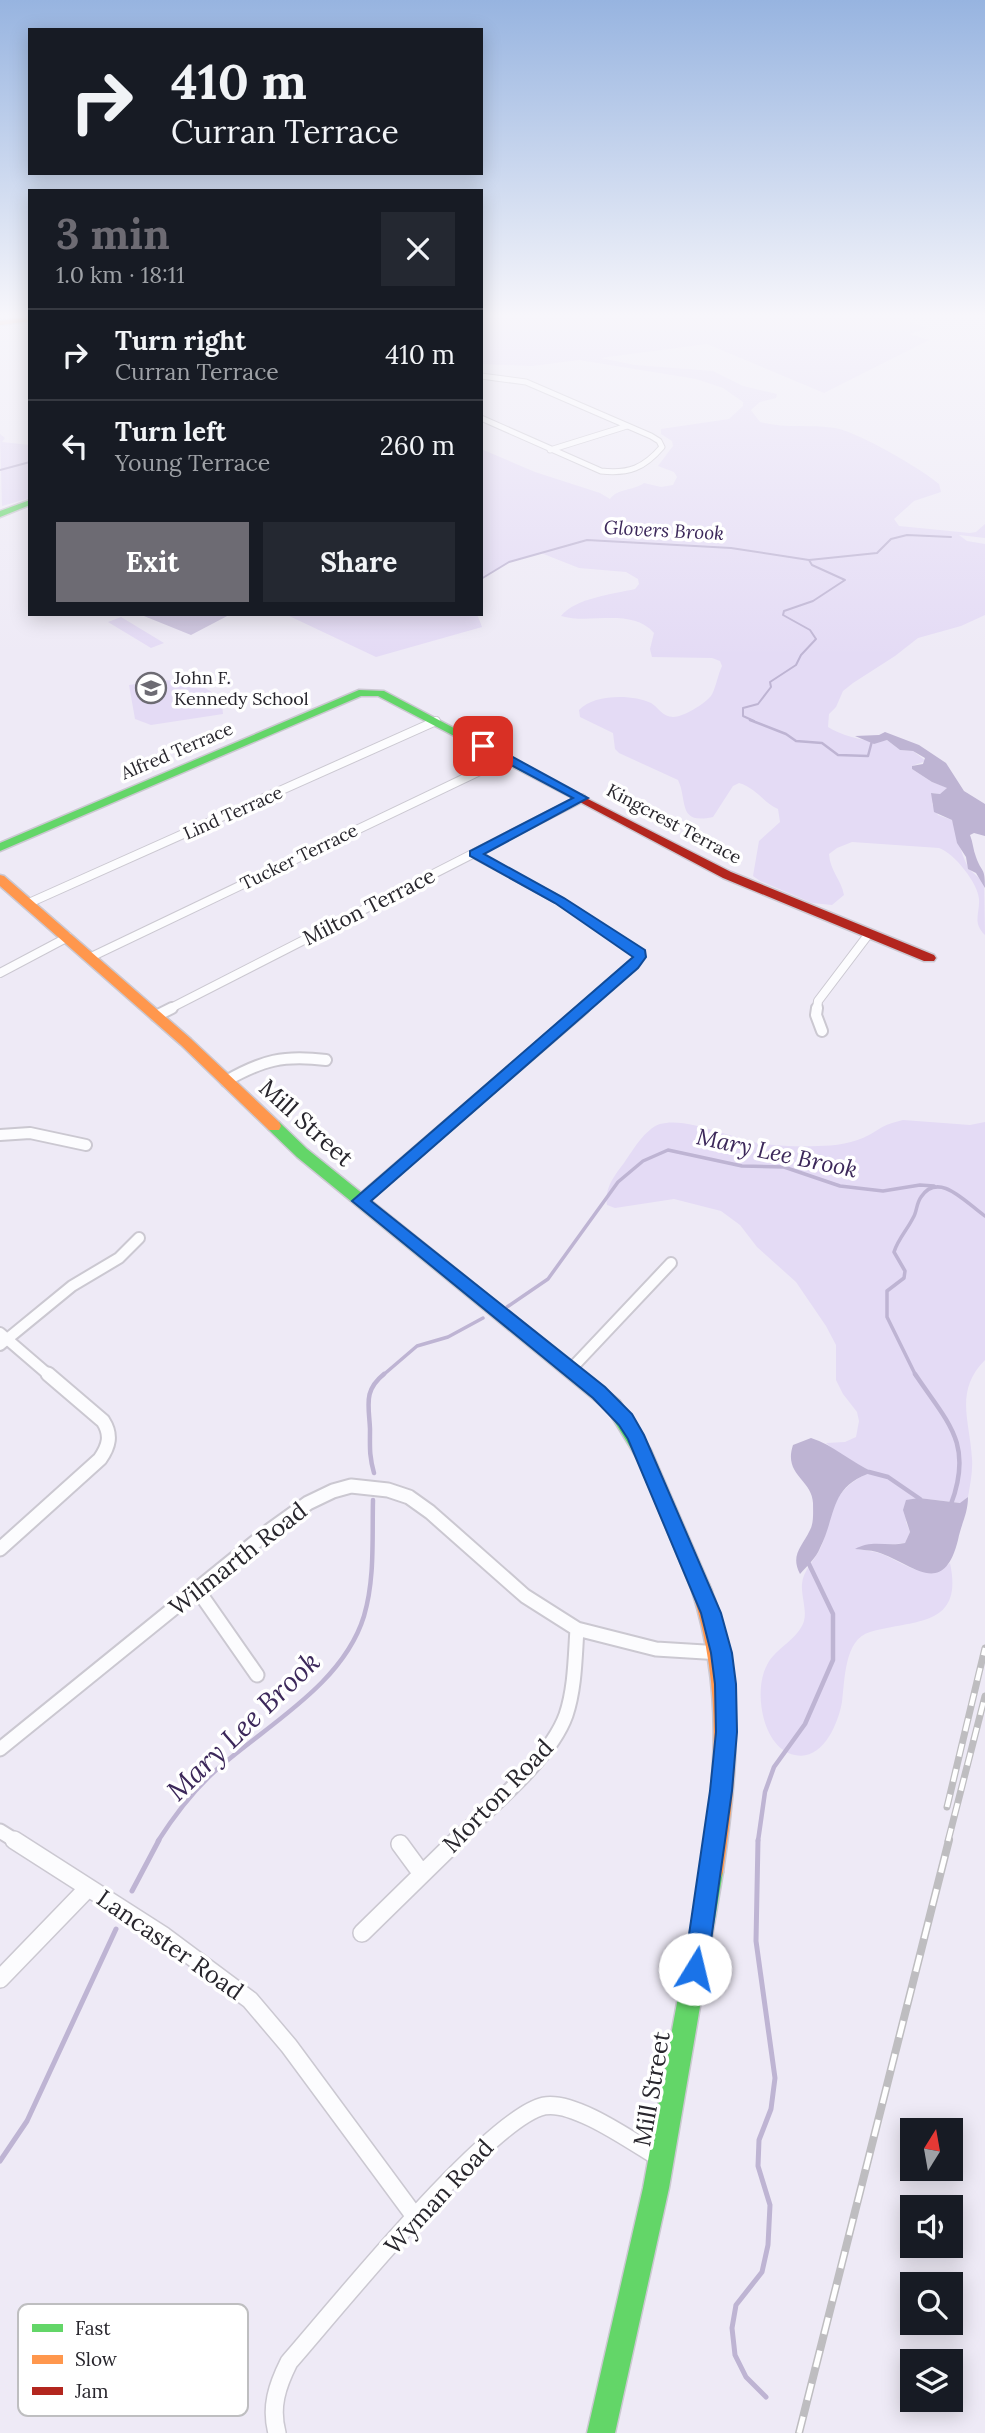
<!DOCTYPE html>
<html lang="en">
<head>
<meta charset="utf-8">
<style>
	body { margin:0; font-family:Lora,serif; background:#242831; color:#f1f3f6; height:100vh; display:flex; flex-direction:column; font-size:26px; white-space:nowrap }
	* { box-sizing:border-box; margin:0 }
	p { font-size:23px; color:#9ea1a6 }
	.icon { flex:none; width:38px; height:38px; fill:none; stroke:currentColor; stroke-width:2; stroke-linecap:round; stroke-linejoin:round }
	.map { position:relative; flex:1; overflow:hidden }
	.drawer { position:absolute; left:28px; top:189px; width:455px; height:427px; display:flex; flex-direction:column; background:#171b24; border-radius:0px; box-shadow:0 4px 18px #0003 }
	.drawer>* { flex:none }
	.guide { position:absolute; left:28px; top:28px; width:455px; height:147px; border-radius:0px; box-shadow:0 4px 18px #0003; background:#171b24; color:#f1f3f6; overflow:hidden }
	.needle { width:46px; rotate:11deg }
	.tools { position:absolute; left:900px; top:2118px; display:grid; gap:14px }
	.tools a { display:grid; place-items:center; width:63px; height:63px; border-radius:0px; background:#171b24; box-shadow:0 4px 18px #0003; font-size:35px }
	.pin { position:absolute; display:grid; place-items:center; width:60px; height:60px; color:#fff; margin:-30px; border-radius:14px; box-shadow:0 4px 10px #0006 }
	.me { position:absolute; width:77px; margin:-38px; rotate:9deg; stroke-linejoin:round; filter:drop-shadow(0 0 5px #0008) }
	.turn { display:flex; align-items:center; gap:24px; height:147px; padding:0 28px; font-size:32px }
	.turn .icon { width:91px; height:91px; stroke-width:2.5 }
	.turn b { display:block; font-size:49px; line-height:60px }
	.round { display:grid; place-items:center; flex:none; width:74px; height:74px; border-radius:0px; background:#242831 }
	.summary { display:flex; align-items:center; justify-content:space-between; height:119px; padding:0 28px }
	h1 { font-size:42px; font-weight:700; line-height:52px; color:#6d6b73 }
	.action { display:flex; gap:14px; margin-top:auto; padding:14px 28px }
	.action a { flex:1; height:80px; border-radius:0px; background:#6d6b73; color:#fff; font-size:28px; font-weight:700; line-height:80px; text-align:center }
	.action a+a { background:#242831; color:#f1f3f6 }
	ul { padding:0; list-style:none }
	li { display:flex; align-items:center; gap:21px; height:91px; padding:0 28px; border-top:2px solid #363941 }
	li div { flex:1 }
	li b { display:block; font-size:26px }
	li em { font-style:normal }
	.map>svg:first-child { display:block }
</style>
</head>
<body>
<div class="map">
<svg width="985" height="2433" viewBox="0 0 985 2433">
	<rect width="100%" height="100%" fill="#eeeaf6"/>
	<path fill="#e4dbf5" d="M481 316H895L927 328 910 334 929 340 824 393 707 344 600 358 635 365 713 371 743 386 777 394 776 398 760 402 751 410 760 422C786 429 810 424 835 428 856 431 922 469 939 484L941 492 914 501 894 519 899 526 970 533 976 532 985 524V538L959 535 967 541 985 544V615L961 626 918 638 895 656 853 683 843 691 836 707 829 714 828 727C842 736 871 744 887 740L900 750 913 751 926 761 912 766V769L932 782 948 788 940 794 932 793 934 800 932 804 938 815 952 820C958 836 960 852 968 867 971 872 980 878 984 883L985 935C972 923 980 913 979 899 978 883 954 853 939 848L852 842 837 848 829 854C830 871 841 879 844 895L832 905 812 903 760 881 753 876 759 841 780 822 778 809C763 802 756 788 739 783L733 786 713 817C677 825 688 801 678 780L619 753 615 749 613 733 580 717 579 710C593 694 633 694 651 703 659 708 663 717 673 717 684 717 704 704 711 696 715 691 718 674 722 666L720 661 712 658 652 657 650 649 654 633C631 607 590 625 561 616 575 598 614 594 635 589L639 584 638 579 626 572 579 568 541 553 509 562 481 579V449L535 472 600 493 610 499C618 488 633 491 644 483L661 487 673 485 677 477 674 472 658 466 673 446 672 441 661 434V429L729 419 743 406V402L723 388 696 379 579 360 532 366 481 364Z
		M0 434 5 438 2 442 30 445V498L2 506Z
		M285 614H477L482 627 376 657Z
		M121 617 164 643 151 648 108 622Z
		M163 680C185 681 223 685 223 714L151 725 135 719 129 685Z
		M903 1120 970 1125 985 1122V1360C954 1391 970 1421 972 1459 973 1471 970 1485 968 1497L961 1503 919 1498 906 1522 910 1532 905 1543C887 1546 874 1541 857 1549 864 1550 872 1551 879 1553 904 1562 925 1584 950 1563 964 1628 914 1619 870 1632 844 1639 845 1681 842 1702 838 1725 822 1761 795 1755 762 1749 753 1690 767 1665 776 1647 798 1640 804 1621 807 1610 801 1595 802 1584 803 1571 813 1562 819 1551 825 1540 826 1528 830 1516 836 1494 852 1479 872 1472L837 1453 826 1443 845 1442 856 1437 859 1421 857 1412 843 1394 836 1380V1345L826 1326 796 1282 757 1247 740 1225 721 1211 674 1199 615 1208 607 1205C604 1189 614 1176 624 1163 633 1150 645 1129 660 1124 687 1116 736 1140 764 1144 782 1146 800 1147 818 1146 834 1146 855 1143 869 1135 885 1126 883 1125 903 1120Z"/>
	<path fill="#cfc6e1" d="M139 614H231L191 635Z"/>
	<path fill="#beb4d3" d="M885 732 919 745 946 763 964 791 985 804V836L974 833 970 835C973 842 973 850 976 857 982 874 985 866 985 888L976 873 968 869 966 857 957 843 952 820 934 812 931 793 940 794 947 788 932 782 912 769V766L923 764 925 758 913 751 900 750 887 740 874 744 855 736 879 735Z
		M811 1438C833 1445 851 1462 873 1472 829 1486 837 1514 820 1548 816 1558 807 1566 800 1574 790 1555 802 1547 810 1530 814 1523 813 1511 813 1503 812 1479 783 1475 793 1445Z
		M968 1497C968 1514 961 1524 958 1540 943 1600 912 1563 877 1552 870 1550 862 1550 855 1549 872 1539 887 1547 905 1543L910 1532 903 1510 906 1500 919 1498 960 1503Z"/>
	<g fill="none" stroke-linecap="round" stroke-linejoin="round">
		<path stroke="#beb4d3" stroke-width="2" d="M0 470 30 462
			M481 579 509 562 587 540 731 548 809 560
			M754 721 743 716V708L758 704 771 687 770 682 796 665 801 655 816 639 810 630 783 615 784 611 813 601 845 580 812 565 809 560 877 553 891 539 907 535 951 537"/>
		<path stroke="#beb4d3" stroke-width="2.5" d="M750 720 786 734 796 741 822 743 838 755 868 756 872 741"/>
		<path stroke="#beb4d3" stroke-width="3.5" d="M507 1307 548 1279 618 1182 643 1161 668 1150 742 1166 784 1167 840 1186 883 1191 920 1185 934 1186
			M382 1376 417 1346 448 1337 483 1318
			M916 1376 887 1317V1291L904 1278 905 1271 894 1252C898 1239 907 1230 913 1218 917 1212 916 1204 921 1197 939 1170 967 1204 985 1216"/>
		<path stroke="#beb4d3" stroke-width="4.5" d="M915 1374C947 1422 974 1443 951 1504
			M869 1472 888 1477 920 1499
			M374 1473C369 1455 370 1447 370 1429 369 1405 363 1391 384 1374
			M158 1841C174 1816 192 1792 215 1771 265 1726 343 1685 364 1616 375 1579 372 1538 373 1500
			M758 1841 765 1792 774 1767 805 1724 833 1660V1614L808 1562"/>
		<path stroke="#beb4d3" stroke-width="5" d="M758 1840 756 1941 775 2078 771 2109 759 2140 758 2166 770 2205 768 2245 762 2272 736 2305 732 2328 735 2355 746 2377 766 2397
			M132 1891 159 1840
			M0 2161 27 2121 116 1929"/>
		<g stroke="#cbc8d1" stroke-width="7">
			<path id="street-far4" d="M481 376 526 382 651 436 659 441 662 447C644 468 629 474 601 471L481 418
				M550 450 627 426"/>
		</g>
		<g stroke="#cbc8d1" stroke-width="10">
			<path id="street-far3" d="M474 854 560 901 640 953 634 965 582 1009
				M29 903 436 721
				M91 957 507 758
				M0 973 68 937
				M169 1009 582 798
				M817 1009 818 1001 868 935"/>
		</g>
		<g stroke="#cbc8d1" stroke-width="14">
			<path id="street-far2" d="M817 1008 816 1015 822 1031
				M156 1016 172 1008
				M226 1081C263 1060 283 1055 326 1060
				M0 1135 30 1133 86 1145
				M360 1201 584 1008
				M0 1333 50 1376
				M0 1345 72 1286 119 1258 139 1238
				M571 1369 671 1263"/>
		</g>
		<g stroke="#cbc8d1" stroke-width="17">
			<path id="street-far1" d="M0 1549 100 1459C109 1446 112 1435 103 1421L48 1374
				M197 1589 257 1675
				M0 1749 269 1531 308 1503 333 1491 351 1486 388 1490 409 1497 430 1512 525 1596 577 1629 656 1649 721 1653
				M0 1831 16 1841
				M455 1841C489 1808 550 1760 566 1715 575 1688 575 1658 577 1629"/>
		</g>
		<g stroke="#cbc8d1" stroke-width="20">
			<path id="street" d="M14 1840 164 1936 250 2000 289 2046 416 2218
				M400 1844 422 1874
				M362 1933 457 1840
				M0 1979 88 1888
				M277 2433C270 2407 277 2386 289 2362 333 2312 489 2118 544 2106 575 2100 634 2143 660 2158"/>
		</g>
		<g stroke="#cbc8d1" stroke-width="3">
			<path id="fast" d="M30 500V505L0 517V511Z
				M359 690 384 691 588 799 578 801 378 696H361L0 851V843Z
				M274 1121 279 1122 307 1149 620 1401 651 1450 712 1591 709 1598 702 1600 695 1598 638 1460 608 1411 297 1157 269 1130 267 1126 269 1122Z
				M712 1861 720 1864 723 1872 669 2188 615 2433H587L643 2188 701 1872 704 1864Z"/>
		</g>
		<g stroke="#cbc8d1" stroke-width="3">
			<path id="slow" d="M30 317V321L0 325V321Z
				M0 875 4 876 191 1039 279 1122 281 1126 279 1130H269L181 1045 0 886Z
				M702 1582 709 1584C748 1675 737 1777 723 1872L720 1880 712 1883 704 1880 701 1872C716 1771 723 1690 692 1591L695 1584Z"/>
		</g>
		<g stroke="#cbc8d1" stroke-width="3">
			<path id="jam" d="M582 796 731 872 934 955 936 958 934 961H924L723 878 578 801 576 799Z"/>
		</g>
		<use href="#street-far4" stroke="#fcfcfe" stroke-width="5"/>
		<use href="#street-far3" stroke="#fcfcfe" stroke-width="8"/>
		<use href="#street-far2" stroke="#fcfcfe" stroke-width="10"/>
		<use href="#street-far1" stroke="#fcfcfe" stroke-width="13"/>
		<use href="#street" stroke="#fcfcfe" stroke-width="17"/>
		<use href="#fast" fill="#63d668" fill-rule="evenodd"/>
		<use href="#slow" fill="#ff974d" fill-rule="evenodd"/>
		<use href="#jam" fill="#b3261e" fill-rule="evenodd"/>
		<g stroke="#bebdc0" stroke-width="7">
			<path id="rail-far1" d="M947 1807 985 1648
				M948 1841 985 1696"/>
		</g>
		<g stroke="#bebdc0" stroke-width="8">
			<path id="rail" d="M799 2433 949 1840"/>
		</g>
		<use href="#rail-far1" stroke="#fff" stroke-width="4.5" stroke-dasharray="13" stroke-linecap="butt"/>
		<use href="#rail" stroke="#fff" stroke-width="5" stroke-dasharray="17" stroke-linecap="butt"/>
	</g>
	<linearGradient id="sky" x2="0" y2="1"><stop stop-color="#97b4e0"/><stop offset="0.48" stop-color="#f7f6fb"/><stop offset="1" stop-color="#f7f6fb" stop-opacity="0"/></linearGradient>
	<rect width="985" height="657" fill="url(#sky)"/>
	<path fill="#1a73e8" stroke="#114b97" stroke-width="2" d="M479 743H487L588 798 484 854 564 898 645 950 646 957 638 968 371 1201 605 1387 632 1414 644 1435 721 1613 732 1653 736 1684 737 1732 732 1791 707 1969 704 1977 695 1981 687 1977 684 1969 710 1791 716 1732 715 1684 711 1653 701 1613 628 1439 619 1425 593 1398 352 1201 633 957 555 903 470 856V851L573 798 479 748Z"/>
	<defs>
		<g id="school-ring" transform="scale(1.575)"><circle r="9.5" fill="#fff" stroke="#6d6b73" stroke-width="1.5"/><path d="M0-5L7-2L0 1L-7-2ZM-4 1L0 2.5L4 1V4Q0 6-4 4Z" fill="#6d6b73"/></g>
	</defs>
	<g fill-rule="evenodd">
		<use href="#school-ring" x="151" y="688"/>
	</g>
	<g text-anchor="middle" stroke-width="7" stroke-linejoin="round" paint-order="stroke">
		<g font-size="18" fill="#28262d" stroke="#fff" text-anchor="start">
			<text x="174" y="684">John F.<tspan x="174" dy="21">Kennedy School</tspan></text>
		</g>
		<g font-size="18" fill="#28262d" stroke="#fff">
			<text transform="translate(177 751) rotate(-23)" y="6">Alfred Terrace</text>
			<text transform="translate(233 813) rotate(-24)" y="6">Lind Terrace</text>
			<text transform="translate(674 824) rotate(28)" y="6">Kingcrest Terrace</text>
			<text transform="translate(299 857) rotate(-26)" y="6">Tucker Terrace</text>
		</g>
		<g font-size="19" font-style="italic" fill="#3c285a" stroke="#fff">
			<text transform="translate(664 530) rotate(3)" y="7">Glovers Brook</text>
		</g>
		<g font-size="21" fill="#28262d" stroke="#fff">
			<text transform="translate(369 907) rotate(-27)" y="7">Milton Terrace</text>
		</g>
		<g font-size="23" font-style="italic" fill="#3c285a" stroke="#fff">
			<text transform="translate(777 1153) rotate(12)" y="8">Mary Lee Brook</text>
		</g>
		<g font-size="24" fill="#28262d" stroke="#fff">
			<text transform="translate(306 1123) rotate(42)" y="8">Mill Street</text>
			<text transform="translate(238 1559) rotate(-38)" y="8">Wilmarth Road</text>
			<text transform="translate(498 1796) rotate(-46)" y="8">Morton Road</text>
			<text transform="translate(170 1945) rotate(35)" y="8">Lancaster Road</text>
			<text transform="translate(652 2089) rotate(-80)" y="8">Mill Street</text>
			<text transform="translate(439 2197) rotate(-47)" y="8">Wyman Road</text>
		</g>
		<g font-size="28" font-style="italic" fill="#3c285a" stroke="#fff">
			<text transform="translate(243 1726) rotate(-44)" y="10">Mary Lee Brook</text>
		</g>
	</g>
	<rect x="18" y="2304" width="230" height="112" rx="10" fill="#fff" stroke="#bebec0" stroke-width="2"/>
	<rect x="32" y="2324" width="31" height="8" fill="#63d668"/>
	<rect x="32" y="2355" width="31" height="9" fill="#ff974d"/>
	<rect x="32" y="2387" width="31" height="8" fill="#b3261e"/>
	<g font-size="19" fill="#28262d">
		<text x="75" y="2335">Fast</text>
		<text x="75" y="2366">Slow</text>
		<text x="75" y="2398">Jam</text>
	</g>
</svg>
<div class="tools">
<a><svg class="needle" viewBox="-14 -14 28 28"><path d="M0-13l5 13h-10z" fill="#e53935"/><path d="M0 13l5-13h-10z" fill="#9ea1a6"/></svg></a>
<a><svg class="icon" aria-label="sound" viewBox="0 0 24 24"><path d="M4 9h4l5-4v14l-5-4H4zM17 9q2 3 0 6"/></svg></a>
<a><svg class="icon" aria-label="search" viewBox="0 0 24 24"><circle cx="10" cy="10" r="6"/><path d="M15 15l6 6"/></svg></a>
<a><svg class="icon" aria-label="layers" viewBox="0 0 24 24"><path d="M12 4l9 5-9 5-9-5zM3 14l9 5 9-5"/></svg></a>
</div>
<div class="pin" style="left:483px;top:746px;background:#d93025"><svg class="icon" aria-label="arrive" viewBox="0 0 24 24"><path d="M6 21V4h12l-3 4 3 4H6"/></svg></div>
<svg class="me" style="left:695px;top:1969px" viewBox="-20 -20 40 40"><circle r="19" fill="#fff"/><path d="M0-13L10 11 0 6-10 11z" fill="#1a73e8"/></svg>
<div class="guide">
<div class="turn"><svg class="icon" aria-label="right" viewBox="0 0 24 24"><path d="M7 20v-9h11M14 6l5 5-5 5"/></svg><div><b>410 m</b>Curran Terrace</div></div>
</div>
<section class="drawer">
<div class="summary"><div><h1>3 min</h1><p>1.0 km · 18:11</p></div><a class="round"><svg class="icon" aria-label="close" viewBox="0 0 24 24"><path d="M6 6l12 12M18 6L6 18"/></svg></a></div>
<ul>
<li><svg class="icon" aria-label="right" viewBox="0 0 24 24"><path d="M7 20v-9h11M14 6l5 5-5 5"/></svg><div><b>Turn right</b><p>Curran Terrace</p></div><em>410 m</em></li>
<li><svg class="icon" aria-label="left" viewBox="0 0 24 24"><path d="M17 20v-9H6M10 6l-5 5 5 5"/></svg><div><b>Turn left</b><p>Young Terrace</p></div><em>260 m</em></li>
</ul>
<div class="action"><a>Exit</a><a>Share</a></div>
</section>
</div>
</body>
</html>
